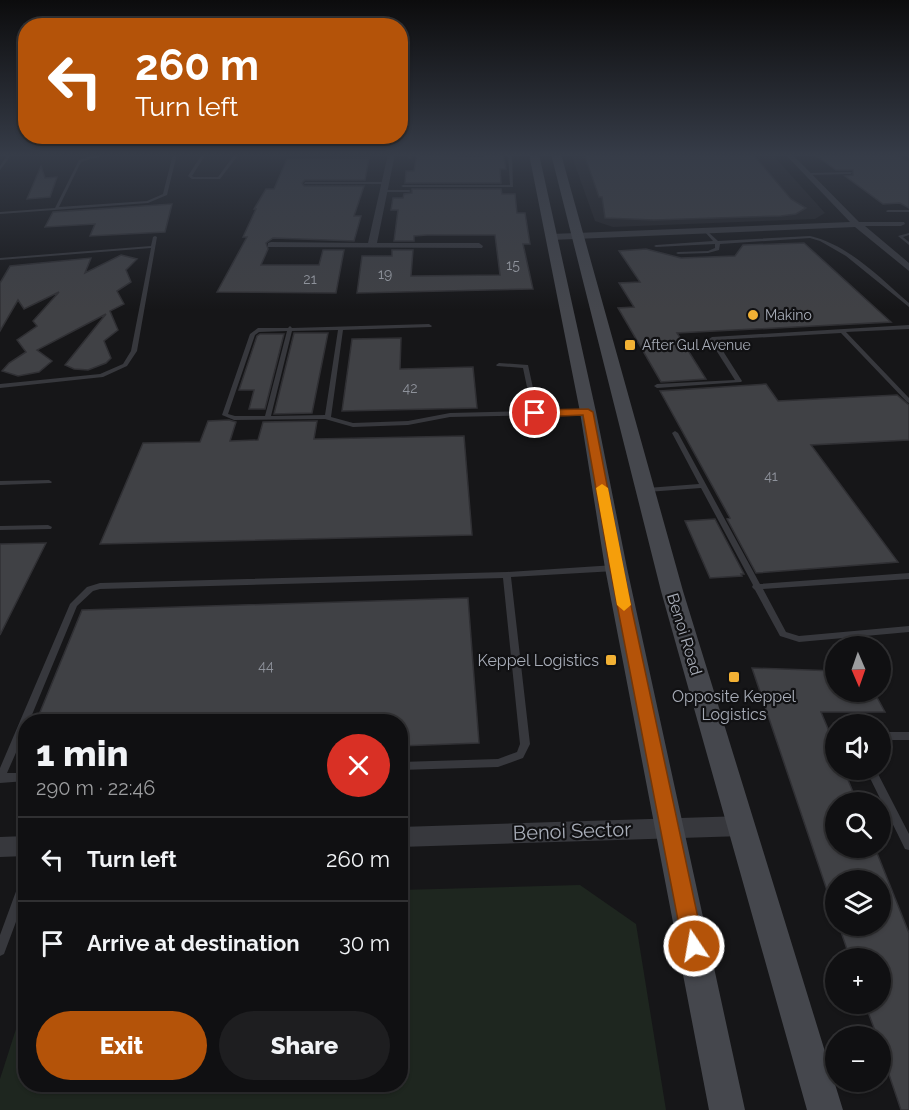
<!DOCTYPE html>
<html lang="en">
<head>
<meta charset="utf-8">
<style>
	body { margin:0; font-family:Raleway,sans-serif; background:#1e1e20; color:#f1f3f6; height:100vh; display:flex; flex-direction:column; font-size:22px; white-space:nowrap }
	* { box-sizing:border-box; margin:0 }
	p { font-size:20px; color:#9c9d9f }
	.icon { flex:none; width:33px; height:33px; fill:none; stroke:currentColor; stroke-width:2; stroke-linecap:round; stroke-linejoin:round }
	.map { position:relative; flex:1; overflow:hidden }
	.drawer { position:absolute; left:18px; top:714px; width:390px; height:378px; display:flex; flex-direction:column; background:#101012; border-radius:24px; box-shadow:0 2px 4px #0004,0 0 0 2px #303032 }
	.drawer>* { flex:none }
	.banner { position:absolute; left:18px; top:18px; width:390px; height:126px; border-radius:24px; box-shadow:0 2px 4px #0004,0 0 0 2px #303032; background:#b45309; color:#fff; overflow:hidden }
	.needle { width:39px; rotate:178deg }
	.tools { position:absolute; left:825px; top:636px; display:grid; gap:12px }
	.tools a { display:grid; place-items:center; width:66px; height:66px; border-radius:50%; background:#101012; box-shadow:0 2px 4px #0004,0 0 0 2px #303032; font-size:30px }
	.pin { position:absolute; display:grid; place-items:center; width:51px; height:51px; color:#fff; margin:-26px; border:3px solid #fff; border-radius:50%; box-shadow:0 2px 6px #0007 }
	.me { position:absolute; width:66px; margin:-33px; rotate:348deg; stroke-linejoin:round; filter:drop-shadow(0 0 4px #0008) }
	.turn { display:flex; align-items:center; gap:21px; height:126px; padding:0 18px; font-size:27px }
	.turn .icon { width:78px; height:78px; stroke-width:2.5 }
	.turn b { display:block; font-size:42px; line-height:51px }
	.round { display:grid; place-items:center; flex:none; width:63px; height:63px; border-radius:32px; background:#1e1e20 }
	.overview { display:flex; align-items:center; justify-content:space-between; height:102px; padding:0 18px }
	h1 { font-size:36px; font-weight:800; line-height:45px }
	.action { display:flex; gap:12px; margin-top:auto; padding:12px 18px }
	.action a { flex:1; height:69px; border-radius:36px; background:#b45309; color:#fff; font-size:24px; font-weight:800; line-height:69px; text-align:center }
	.action a+a { background:#1e1e20; color:#f1f3f6 }
	ul { padding:0; list-style:none }
	li { display:flex; align-items:center; gap:18px; height:84px; padding:0 18px; border-top:2px solid #303032 }
	li div { flex:1 }
	li b { display:block; font-size:22px }
	li em { font-style:normal }
	.map>svg:first-child { display:block }
</style>
</head>
<body>
<div class="map">
<svg width="909" height="1110" viewBox="0 0 909 1110">
	<rect width="100%" height="100%" fill="#161618"/>
	<path fill="#222225" d="M571 154H772L825 213 815 219 613 227 595 221Z"/>
	<path fill="#1e261f" d="M580 885 636 924 666 1110H0V1079L25 1001 26 1084H400L401 890Z"/>
	<path fill="#404145" stroke="#303034" stroke-width="1.5" d="M417 154 483 157V154H503L506 169H500L501 183H405L406 171H414Z
		M584 154H753L791 199 806 208 796 214 781 216 654 220 605 218 602 197H599Z
		M814 154H896L909 162V208L900 203 883 204 845 176 853 175V170H836Z
		M369 158 365 180H305L302 183 304 186H364L354 216H361L354 241 273 238 266 243 268 249 261 265H319L323 250H344L336 293 217 292 247 237H243L256 209H254L266 189H274L287 159Z
		M41 166 45 178 57 177 50 197 27 199Z
		M412 189H501L502 194H515L517 213H525L530 244H523L533 289 357 293 362 256H392V250H413L411 276 500 275 495 235H427L414 236V241H394L398 210H391L393 198H403L404 194 412 193Z
		M172 204 165 232 90 236 95 224 45 227 53 212Z
		M804 243 891 322 677 333 706 379 661 382 618 308 634 307 619 283 640 282 619 251 646 249 681 258 735 256 743 245Z
		M121 255 137 259 126 270 131 282 117 291 124 304 110 311 118 330 104 341 111 358 106 363 88 370 74 369 65 365 106 314 37 350 52 361 39 372 18 376 2 371 9 363 26 352 17 340 37 326 33 321 59 292 24 309 18 300 0 331V283L10 266 91 258 85 273Z
		M294 333H328L312 413 274 414Z
		M260 334H284L265 409H249L254 390H239L257 336Z
		M401 338 400 369 473 367 477 408 342 411 352 339Z
		M766 384 778 401 897 395 909 405V440L811 445 898 562 756 573 727 519 730 518 660 391Z
		M229 420 236 422 230 441 258 440 263 422 317 421 314 439 464 436 472 535 100 544 143 443 200 442 208 421Z
		M715 519 744 574H741L742 576 710 578 685 521Z
		M46 543 0 635V544Z
		M468 598 479 743 400 746V722H36L82 610Z
		M752 668 836 671V692H874L885 712H821L836 748V770H844L857 802H836V848H875L909 933V1110H901L880 1048V1036H877L865 1004H880V958H850L839 926H880V880H836V908H833Z"/>
	<g fill="none" stroke-linecap="round" stroke-linejoin="round">
		<path fill="#37383d" fill-rule="evenodd" d="M8 154H12L0 170V166Z
			M105 154H118L93 158 81 162 59 207 147 201 163 194 173 154H177L167 195 148 203 0 214V212L55 208 79 160 92 156Z
			M202 154H206L192 176 194 177H218L235 154H239L220 179H192L188 176Z
			M409 154H413L411 159 408 158Z
			M508 154H512L513 187H403L401 186 403 185H510Z
			M902 154 909 156V158Z
			M852 172 851 174 808 175 806 174 808 173Z
			M305 182H385L387 183 385 184H304Z
			M383 190H409L411 191 409 192H382Z
			M888 210H909V212H887L886 211Z
			M707 231 718 241 810 236C849 245 880 278 909 303V307L846 256 820 241 810 238 720 244 719 250 708 253 678 254 676 253 678 252 708 251 715 248V244L656 247 654 246 656 245 713 241 705 232Z
			M909 233V235L903 237 909 242V245L898 236Z
			M155 236 157 237 137 351 127 366 103 377 0 388V384L100 374 123 364 131 351 151 248 0 260V258L151 246 153 237Z
			M429 324 432 326 431 327 343 330 331 417 353 423 408 421 450 413 532 411 523 368 497 366 496 365 499 363 528 365 538 411 588 410 591 412 588 414 450 417 408 425 353 427 325 419 234 420 222 415 250 334 258 328H288L290 326 292 328ZM338 330 325 415 271 416 292 331ZM287 331 265 416H235L228 414 255 335 259 332Z
			M909 325V329L846 332 909 398V403L907 402 841 333 716 340 742 381 741 382 657 388 654 386 657 384 735 380 709 339 712 337Z
			M675 431 678 433 760 584 909 573V579L763 589 786 632 799 636 909 626V632L799 642 780 636 755 590 752 587 753 585 701 488 647 492 644 490 647 488 699 484 672 433Z
			M49 480 52 482 51 483 0 485V481Z
			M48 525 52 527 51 529 0 530V526Z
			M615 565 619 568 615 571 511 577 530 744 523 758 498 767 400 770V762L498 759 517 752 520 744 503 578 100 589 93 591 77 606 29 722H26V730L7 773H26V781L0 783V768L70 604 87 587 100 583 507 572Z
			M880 732H909V740H880Z
			M866 770H876L909 834V850L905 849Z
			M26 874V895L4 954 0 956V935L22 875Z"/>
		<path fill="#37383d" fill-rule="evenodd" d="M388 154H395L377 243H479L483 246 482 248 268 247V243L271 242 368 243Z
			M785 154H792L859 222H904L905 224 901 226H865L909 263V271L855 227 551 240 547 237 551 234 850 222Z
			M743 816 750 819 753 826 750 833 743 836 400 847V827Z
			M26 836V856L0 857V837Z"/>
		<path fill="#45474d" fill-rule="evenodd" d="M529 154H539L596 412 627 568 745 1110H709L605 568 580 412Z
			M551 154H561L683 591 843 1110H807L661 591Z"/>
	</g>
	<linearGradient id="sky" x2="0" y2="1"><stop stop-color="#0c0c0d"/><stop offset="0.5" stop-color="#363c48"/><stop offset="1" stop-color="#363c48" stop-opacity="0"/></linearGradient>
	<rect width="909" height="310" fill="url(#sky)"/>
	<path fill="#b45309" stroke="#753606" stroke-width="1.5" d="M588 409 593 412 623 568 704 946 701 953 694 956 686 953 683 946 610 568 583 415 535 417 530 413 535 410Z"/>
	<path fill="#f59e0b" d="M602 484 608 488 631 605 624 611 617 605 596 488Z"/>
	<g fill="#f2b134" stroke="#111113" stroke-width="2">
		<circle cx="753" cy="315" r="6"/>
		<rect x="624" y="339" width="12" height="12" rx="3"/>
		<rect x="605" y="654" width="12" height="12" rx="3"/>
		<rect x="728" y="671" width="12" height="12" rx="3"/>
	</g>
	<g text-anchor="middle" stroke-width="4.5" stroke-linejoin="round" paint-order="stroke">
		<g font-size="14" fill="#8e929b">
			<text x="513" y="270">15</text>
			<text x="385" y="279">19</text>
			<text x="310" y="284">21</text>
			<text x="410" y="393">42</text>
			<text x="771" y="481">41</text>
			<text x="266" y="671">44</text>
		</g>
		<g font-size="14" fill="#a8adb8" stroke="#111113" text-anchor="start">
			<text x="765" y="320">Makino</text>
			<text x="642" y="350">After Gul Avenue</text>
		</g>
		<g font-size="16" fill="#a8adb8" stroke="#111113">
			<text transform="translate(685 634) rotate(73)" y="6">Benoi Road</text>
		</g>
		<g font-size="16" fill="#a8adb8" stroke="#111113" text-anchor="end">
			<text x="599" y="666">Keppel Logistics</text>
			<text x="734" y="702" text-anchor="middle">Opposite Keppel<tspan x="734" dy="18">Logistics</tspan></text>
		</g>
		<g font-size="20" fill="#a8adb8" stroke="#111113">
			<text transform="translate(572 831) rotate(-2)" y="7">Benoi Sector</text>
		</g>
	</g>
</svg>
<div class="tools">
<a><svg class="needle" viewBox="-14 -14 28 28"><path d="M0-13l5 13h-10z" fill="#e53935"/><path d="M0 13l5-13h-10z" fill="#9c9d9f"/></svg></a>
<a><svg class="icon" aria-label="sound" viewBox="0 0 24 24"><path d="M4 9h4l5-4v14l-5-4H4zM17 9q2 3 0 6"/></svg></a>
<a><svg class="icon" aria-label="search" viewBox="0 0 24 24"><circle cx="10" cy="10" r="6"/><path d="M15 15l6 6"/></svg></a>
<a><svg class="icon" aria-label="layers" viewBox="0 0 24 24"><path d="M12 4l9 5-9 5-9-5zM3 14l9 5 9-5"/></svg></a>
<a>+</a>
<a>−</a>
</div>
<div class="pin" style="left:535px;top:413px;background:#d93025"><svg class="icon" aria-label="arrive" viewBox="0 0 24 24"><path d="M6 21V4h12l-3 4 3 4H6"/></svg></div>
<svg class="me" style="left:694px;top:946px" viewBox="-20 -20 40 40"><circle r="17" fill="#b45309" stroke="#fff" stroke-width="3"/><path d="M0-11L8 9 0 5-8 9z" fill="#fff"/></svg>
<div class="banner">
<div class="turn"><svg class="icon" aria-label="left" viewBox="0 0 24 24"><path d="M17 20v-9H6M10 6l-5 5 5 5"/></svg><div><b>260 m</b>Turn left</div></div>
</div>
<section class="drawer">
<div class="overview"><div><h1>1 min</h1><p>290 m · 22:46</p></div><a class="round" style="background:#d93025;color:#fff"><svg class="icon" aria-label="close" viewBox="0 0 24 24"><path d="M6 6l12 12M18 6L6 18"/></svg></a></div>
<ul>
<li><svg class="icon" aria-label="left" viewBox="0 0 24 24"><path d="M17 20v-9H6M10 6l-5 5 5 5"/></svg><div><b>Turn left</b></div><em>260 m</em></li>
<li><svg class="icon" aria-label="arrive" viewBox="0 0 24 24"><path d="M6 21V4h12l-3 4 3 4H6"/></svg><div><b>Arrive at destination</b></div><em>30 m</em></li>
</ul>
<div class="action"><a>Exit</a><a>Share</a></div>
</section>
</div>
</body>
</html>
